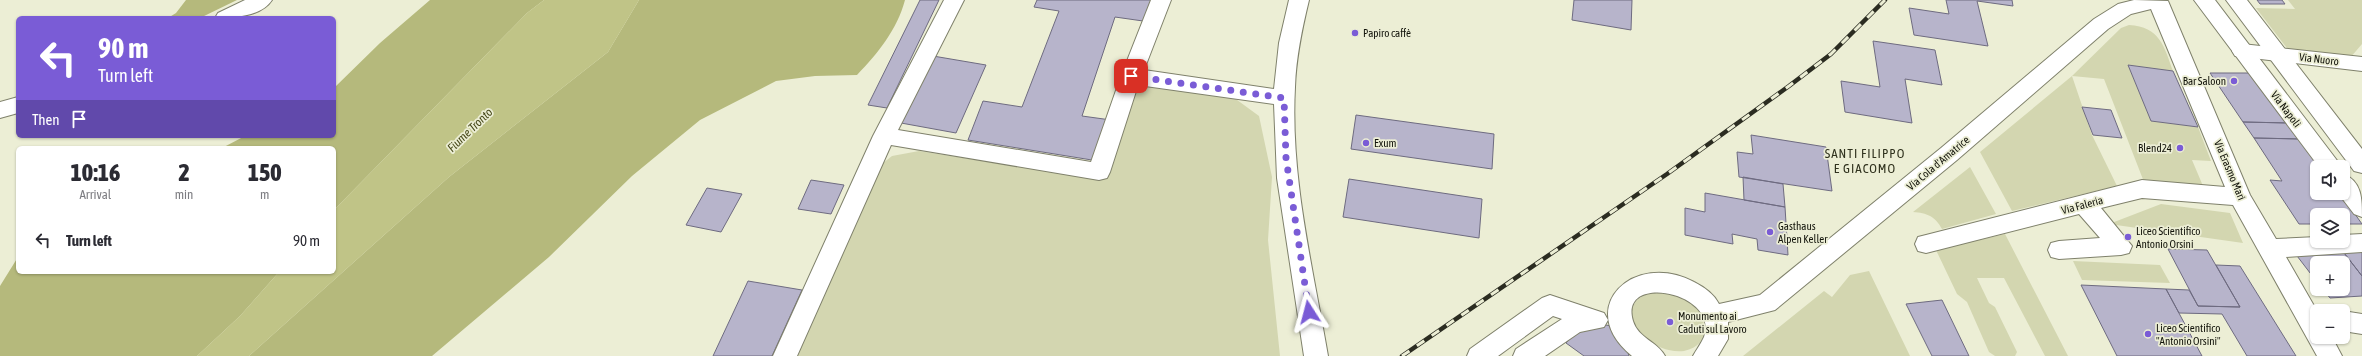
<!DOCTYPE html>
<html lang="en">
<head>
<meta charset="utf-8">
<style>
	body { margin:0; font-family:"Asap Condensed",sans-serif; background:#f7f7f7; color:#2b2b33; height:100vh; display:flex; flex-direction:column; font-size:15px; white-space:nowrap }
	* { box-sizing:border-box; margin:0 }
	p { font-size:13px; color:#7c7c81 }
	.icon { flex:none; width:22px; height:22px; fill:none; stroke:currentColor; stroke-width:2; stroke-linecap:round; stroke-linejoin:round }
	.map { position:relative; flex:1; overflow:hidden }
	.panel { position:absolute; left:16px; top:146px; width:320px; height:128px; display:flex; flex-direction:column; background:#fff; border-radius:6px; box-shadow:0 1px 3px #0004 }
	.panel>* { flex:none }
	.banner { position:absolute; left:16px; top:16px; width:320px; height:122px; border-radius:6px; box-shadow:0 1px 3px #0004; background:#7a5cd6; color:#fff; overflow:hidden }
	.controls { position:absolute; left:2310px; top:160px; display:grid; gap:8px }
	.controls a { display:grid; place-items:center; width:40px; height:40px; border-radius:6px; background:#fff; box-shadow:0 1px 3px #0004; font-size:20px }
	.pin { position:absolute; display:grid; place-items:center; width:34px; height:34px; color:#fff; margin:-17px; border-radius:8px; box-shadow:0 2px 6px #0006 }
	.me { position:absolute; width:44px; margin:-22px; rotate:351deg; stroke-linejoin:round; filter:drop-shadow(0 0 3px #0008) }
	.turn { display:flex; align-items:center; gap:14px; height:84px; padding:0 16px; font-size:18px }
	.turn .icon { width:52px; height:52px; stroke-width:2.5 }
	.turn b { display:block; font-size:28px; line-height:34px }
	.then { display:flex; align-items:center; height:38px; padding:0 16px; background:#0003; gap:8px; font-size:15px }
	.eta { display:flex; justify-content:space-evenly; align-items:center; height:68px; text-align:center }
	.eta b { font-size:24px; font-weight:800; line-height:28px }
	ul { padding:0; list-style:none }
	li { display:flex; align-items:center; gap:12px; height:52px; padding:0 16px }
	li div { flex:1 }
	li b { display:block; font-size:15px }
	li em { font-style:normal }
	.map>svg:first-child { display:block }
</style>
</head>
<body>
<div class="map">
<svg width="2362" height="356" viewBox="0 0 2362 356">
	<rect width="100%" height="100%" fill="#eceed5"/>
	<path fill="#d3d6b0" d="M2288 0H2362V44L2350 58 2290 52 2256 8 2295 9Z
		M2129 25C2160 27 2164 46 2173 71L2128 65 2151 121 2198 127 2211 161 2192 160 2203 186 2144 182 2104 79 2072 76 2092 135 2117 186 2012 211 1980 152 2072 76 2121 28Z
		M1149 82 1233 97 1259 116 1272 177 1268 240 1280 356H793L878 167 892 156 919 151 1103 180 1132 91 1138 85Z
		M1970 167 1996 214 1942 229C1935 216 1927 213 1913 212Z
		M2161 204 2230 213 2243 243 2109 224Z
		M2005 234 2068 356H2045L2004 278H1977L1989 303 1995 307 2017 352 2015 356H1995L1989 352 1967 302 1957 294 1936 250Z
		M2073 261 2160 265 2170 283 2082 280Z
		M1869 271 1910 356H1743L1824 291 1832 297 1850 275Z
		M1660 291C1668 293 1677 294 1684 298 1707 309 1715 345 1684 351 1644 356 1603 299 1660 291Z"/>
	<path fill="#b5b97c" d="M186 0H237L200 18H168L176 13Z
		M430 0H544L527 13 334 210V148H222L245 136H334V88L380 43Z
		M639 0H905C897 30 878 53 857 75L815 76 776 81 700 120 632 176 549 257 432 356H249L449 177 608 52Z
		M18 257V272H279L240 316 197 356H0V286Z"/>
	<path fill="#c0c487" d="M544 0H639L608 52 449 177 249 356H197L240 316 279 272H334V210L527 13Z"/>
	<path fill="#b7b4cb" stroke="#6e6b80" d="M920 0H939L887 108 868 105Z
		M1037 0H1157L1150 22 1115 17 1082 116 1111 120 1098 161 968 140 983 101 1022 107 1059 11 1034 7Z
		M1574 0H1632L1631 30 1572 20Z
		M1946 0H2012L2013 6 1977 1 1988 46 1914 35 1909 8 1949 14Z
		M2257 0H2282L2285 4H2260Z
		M1873 41 1935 50 1942 85 1905 79 1912 123 1845 112 1841 81 1880 87Z
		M933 56 986 65 956 133 901 123Z
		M2128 65 2173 71 2198 127 2151 121Z
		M2210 73H2254L2289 123 2243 122Z
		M2082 107 2111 110 2122 138 2093 135Z
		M1356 115 1494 134 1492 169 1351 149Z
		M2243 122 2289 123 2301 139 2254 138Z
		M1751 135 1826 147 1832 191 1739 177 1737 152 1753 154Z
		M2254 138 2301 139 2322 167H2317V193H2340L2362 224H2343V215H2317V224H2299L2270 180 2282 181Z
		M1743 177 1783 184 1785 207 1744 200Z
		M1349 179 1482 199 1479 238 1343 217Z
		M811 180 844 185 831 214 798 209Z
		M707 188 742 194 721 232 686 225Z
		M1705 193 1785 207 1788 255 1758 250 1757 239 1732 234 1733 244 1685 235V208L1705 212Z
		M2362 248V276L2341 249Z
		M2168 249 2207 250 2240 307 2198 306Z
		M2341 249 2362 276V296L2330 298 2323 289H2343V263H2317V282L2294 252Z
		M2216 265 2240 266 2296 356H2247L2222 314 2179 313 2166 289 2189 290 2198 306 2240 307Z
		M748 281 802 290 772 356H713Z
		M2081 285 2166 289 2202 356H2117Z
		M1942 300 1969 356H1932L1906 304Z
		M1585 323H1596L1611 326 1622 332 1629 356H1584L1566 343Z"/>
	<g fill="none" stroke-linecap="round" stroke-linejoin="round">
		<g stroke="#7f816b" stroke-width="2">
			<path id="minor" d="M944 0H964L898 130 1091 162 1121 76 1151 0H1171L1144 70 1274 89 1279 43 1289 0H1309C1302 29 1296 57 1295 87 1290 177 1313 268 1328 356H1304L1277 178 1274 104 1138 85 1110 172 1107 178 1099 180 891 145 797 356H773L873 136Z
				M2134 0 2168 1 2250 195 2276 239 2317 237V241H2343V235L2362 234V252L2286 257 2317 311V337H2332L2342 356H2317L2233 205 2142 198 2101 208 2132 246 2129 253 2121 255 2059 259 2051 257 2048 250 2051 243 2059 241 2100 238 2079 214 1926 253 1918 251 1915 244 1918 237 1926 235 2142 180 2225 187 2151 9 2131 14 2108 29 1957 160 1775 310 1728 322V339L1718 356H1693C1696 350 1701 344 1704 337 1720 292 1618 272 1633 321 1638 338 1658 342 1665 356H1632C1573 308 1634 250 1694 282 1704 287 1714 294 1719 304L1760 295 1941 148 2094 19 2118 4Z
				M2242 44 2362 57V71L2235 56 2232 51 2235 46Z
				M1550 295 1604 313 1608 320 1604 327 1580 332 1545 356H1513L1516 349 1562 319 1553 316 1498 356H1467L1470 349 1542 298Z
				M2343 311 2362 314V334L2343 331Z"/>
		</g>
		<g stroke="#7f816b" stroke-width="2">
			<path id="major" d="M245 0H272C261 17 233 18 215 18L218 13Z
				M2194 0H2215L2342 167H2319Z
				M2226 0H2247L2362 149V173L2354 171Z
				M18 97V113L0 118V102Z
				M2343 174C2362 181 2362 199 2362 217L2354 214 2338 193H2343Z"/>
		</g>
		<use href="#minor" fill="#fff" fill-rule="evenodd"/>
		<use href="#major" fill="#fff" fill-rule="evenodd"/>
		<g stroke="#2b2c21" stroke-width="4.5">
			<path id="rail" d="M1402 356 1667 174 1789 86 1831 54 1885 0"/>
		</g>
		<use href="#rail" stroke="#eceed5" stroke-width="3" stroke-dasharray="9" stroke-linecap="butt"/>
	</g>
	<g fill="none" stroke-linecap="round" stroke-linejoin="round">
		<path stroke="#7a5cd6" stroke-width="7" stroke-dasharray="0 12.6" d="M1131 76 1284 98 1286 158 1309 312"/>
	</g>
	<g fill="#7a5cd6" stroke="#eceed5" stroke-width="1.5">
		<circle cx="1355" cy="33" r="4"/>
		<circle cx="2234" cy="81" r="4"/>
		<circle cx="1366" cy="143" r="4"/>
		<circle cx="2180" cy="148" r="4"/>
		<circle cx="1770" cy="232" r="4"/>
		<circle cx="2128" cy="237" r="4"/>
		<circle cx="1670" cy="322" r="4"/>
		<circle cx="2148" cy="334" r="4"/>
	</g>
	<g text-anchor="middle" stroke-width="3.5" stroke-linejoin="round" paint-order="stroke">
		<g font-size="11" fill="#12130a" stroke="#eceed5" text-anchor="start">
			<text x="1363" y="37">Papiro caffè</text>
			<text x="2226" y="85" text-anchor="end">Bar Saloon</text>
			<text x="1374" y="147">Exum</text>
			<text x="2172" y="152" text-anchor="end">Blend24</text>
			<text x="1778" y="230">Gasthaus<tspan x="1778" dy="13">Alpen Keller</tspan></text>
			<text x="2136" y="235">Liceo Scientifico<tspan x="2136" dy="13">Antonio Orsini</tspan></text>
			<text x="1678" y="320">Monumento ai<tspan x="1678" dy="13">Caduti sul Lavoro</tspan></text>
			<text x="2156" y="332">Liceo Scientifico<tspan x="2156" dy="13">"Antonio Orsini"</tspan></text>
		</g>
		<g font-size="11" fill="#12130a" stroke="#eceed5">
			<text transform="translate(2319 59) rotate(7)" y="4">Via Nuoro</text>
			<text transform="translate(2286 109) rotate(53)" y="4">Via Napoli</text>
			<text transform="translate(1938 163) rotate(-40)" y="4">Via Cola d'Amatrice</text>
			<text transform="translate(2230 170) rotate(67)" y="4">Via Erasmo Mari</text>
			<text transform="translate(2082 205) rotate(-15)" y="4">Via Faleria</text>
		</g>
		<g font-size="12" font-style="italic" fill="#454718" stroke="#eceed5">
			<text transform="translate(470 130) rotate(-44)" y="4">Fiume Tronto</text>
		</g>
		<g font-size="13" letter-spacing="1" fill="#30321e" stroke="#eceed5">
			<text x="1865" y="158">SANTI FILIPPO<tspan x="1865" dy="15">E GIACOMO</tspan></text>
		</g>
	</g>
</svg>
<div class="controls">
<a><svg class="icon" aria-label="sound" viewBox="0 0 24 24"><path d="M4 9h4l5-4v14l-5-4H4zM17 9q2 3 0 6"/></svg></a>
<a><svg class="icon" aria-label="layers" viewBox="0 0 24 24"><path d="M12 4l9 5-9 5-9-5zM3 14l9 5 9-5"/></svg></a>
<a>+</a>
<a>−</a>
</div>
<div class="pin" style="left:1131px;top:76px;background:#d93025"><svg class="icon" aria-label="arrive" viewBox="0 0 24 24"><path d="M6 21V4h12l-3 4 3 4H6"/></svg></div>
<svg class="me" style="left:1309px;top:312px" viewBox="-20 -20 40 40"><path d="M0-17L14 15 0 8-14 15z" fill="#7a5cd6" stroke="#fff" stroke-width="4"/></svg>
<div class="banner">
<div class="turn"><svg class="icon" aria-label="left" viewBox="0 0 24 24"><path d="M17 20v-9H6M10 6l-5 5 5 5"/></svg><div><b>90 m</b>Turn left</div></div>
<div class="then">Then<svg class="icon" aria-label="arrive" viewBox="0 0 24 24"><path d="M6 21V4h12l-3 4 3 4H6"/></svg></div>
</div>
<section class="panel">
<div class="eta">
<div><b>10:16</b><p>Arrival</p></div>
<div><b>2</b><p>min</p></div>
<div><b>150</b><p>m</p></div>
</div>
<ul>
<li><svg class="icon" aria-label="left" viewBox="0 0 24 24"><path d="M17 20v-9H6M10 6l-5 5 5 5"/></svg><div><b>Turn left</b></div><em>90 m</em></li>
</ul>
</section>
</div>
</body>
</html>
